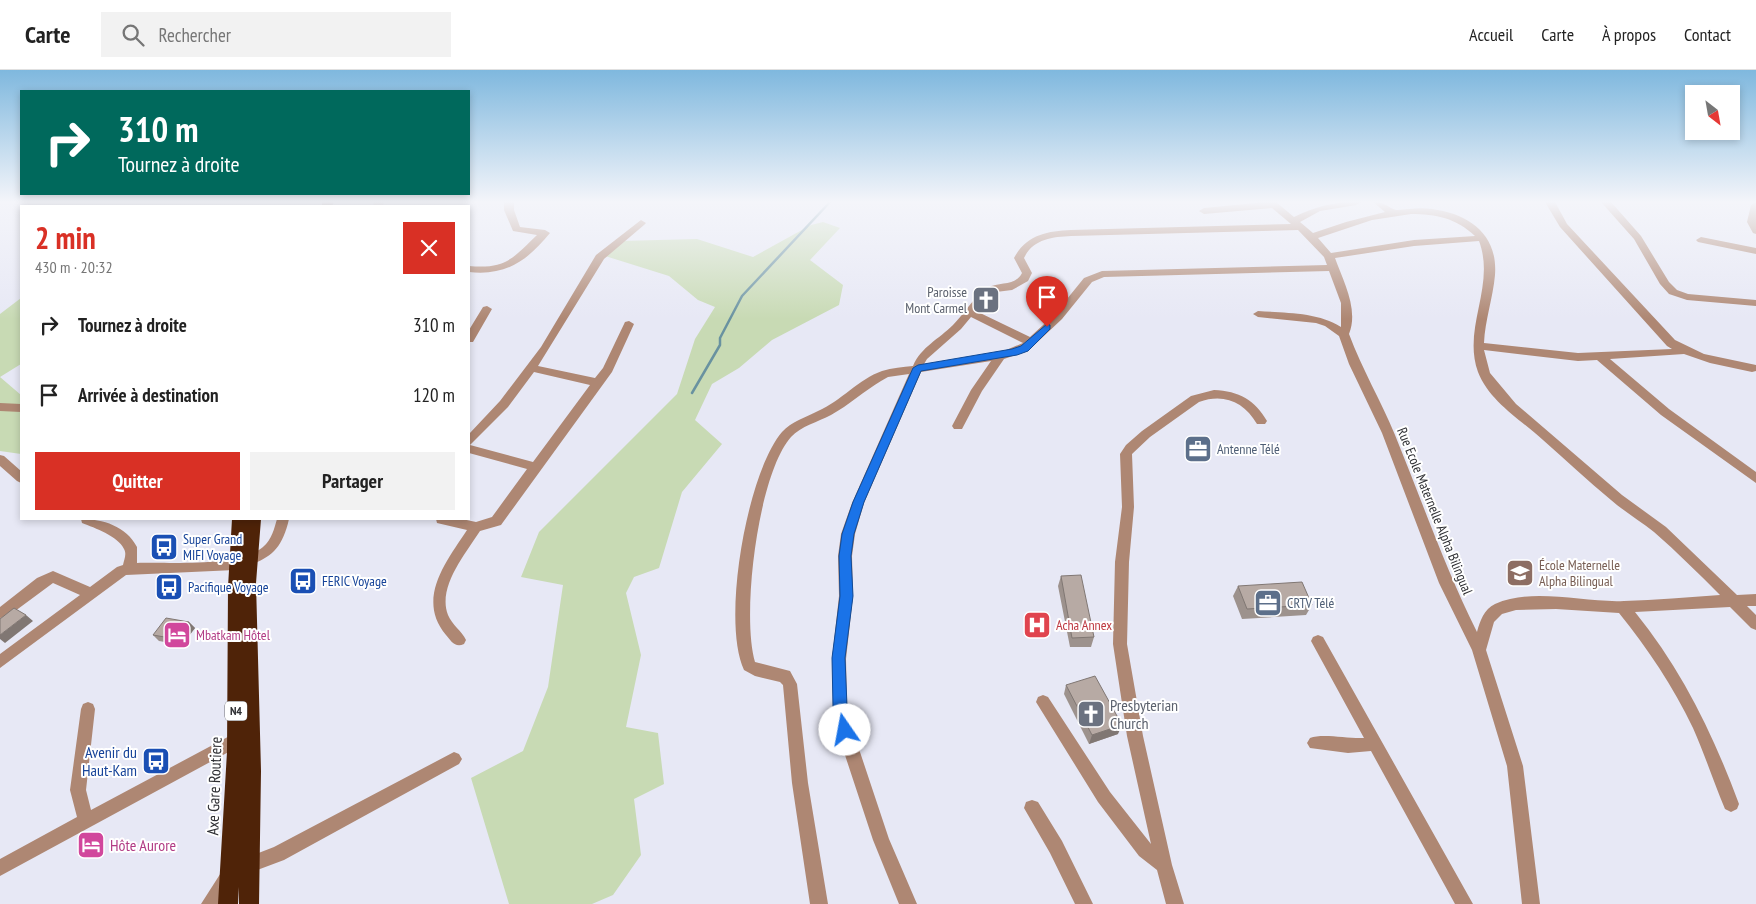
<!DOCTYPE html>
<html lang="fr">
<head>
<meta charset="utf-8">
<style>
	body { margin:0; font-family:"PT Sans Narrow",sans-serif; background:#f2f2f2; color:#222; height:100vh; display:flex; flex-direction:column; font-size:19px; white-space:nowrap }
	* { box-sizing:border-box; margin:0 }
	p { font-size:16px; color:#767676 }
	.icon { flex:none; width:28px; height:28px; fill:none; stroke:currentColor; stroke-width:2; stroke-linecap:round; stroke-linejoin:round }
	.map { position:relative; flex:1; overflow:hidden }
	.drawer { position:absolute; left:20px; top:135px; width:450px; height:315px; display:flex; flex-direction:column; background:#fff; border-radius:0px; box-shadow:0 2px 8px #0003 }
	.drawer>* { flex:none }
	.top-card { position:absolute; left:20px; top:20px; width:450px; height:105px; border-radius:0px; box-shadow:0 2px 8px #0003; background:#00695c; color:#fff; overflow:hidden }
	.needle { width:32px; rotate:149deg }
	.buttons { position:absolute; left:1685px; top:15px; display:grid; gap:10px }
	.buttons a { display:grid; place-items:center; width:55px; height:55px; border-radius:0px; background:#fff; box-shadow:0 2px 8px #0003; font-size:25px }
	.pin { position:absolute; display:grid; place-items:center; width:42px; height:42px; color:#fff; margin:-51px -21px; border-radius:50% 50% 50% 0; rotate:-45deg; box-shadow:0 0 5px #0007 }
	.pin .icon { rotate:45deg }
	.me { position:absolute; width:55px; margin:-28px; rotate:348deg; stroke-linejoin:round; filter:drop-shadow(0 0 4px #0008) }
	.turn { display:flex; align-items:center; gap:18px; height:105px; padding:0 15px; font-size:22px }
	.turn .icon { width:65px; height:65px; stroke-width:2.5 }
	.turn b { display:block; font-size:35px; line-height:42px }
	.round { display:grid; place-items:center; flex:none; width:52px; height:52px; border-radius:0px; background:#f2f2f2 }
	.headline { display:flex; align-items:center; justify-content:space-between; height:85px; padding:0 15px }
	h1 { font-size:30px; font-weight:600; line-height:38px; color:#d93025 }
	.action { display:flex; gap:10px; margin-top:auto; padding:10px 15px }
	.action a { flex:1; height:58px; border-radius:0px; background:#d93025; color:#fff; font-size:20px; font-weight:600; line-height:58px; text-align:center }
	.action a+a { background:#f2f2f2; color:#222 }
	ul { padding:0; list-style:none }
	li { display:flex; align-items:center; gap:15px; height:70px; padding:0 15px }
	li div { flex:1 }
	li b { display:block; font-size:19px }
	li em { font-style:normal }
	header { display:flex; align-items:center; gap:30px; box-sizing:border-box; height:70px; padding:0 25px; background:#fff; border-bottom:1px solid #e0e0e0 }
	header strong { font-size:24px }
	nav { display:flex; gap:28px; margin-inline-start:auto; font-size:18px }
	.search { width:350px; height:45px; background:#f2f2f2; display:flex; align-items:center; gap:12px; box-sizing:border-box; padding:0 18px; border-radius:0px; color:#767676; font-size:19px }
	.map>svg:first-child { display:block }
</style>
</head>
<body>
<header>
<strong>Carte</strong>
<div class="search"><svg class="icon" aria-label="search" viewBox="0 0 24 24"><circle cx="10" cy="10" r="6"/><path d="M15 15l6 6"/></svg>Rechercher</div>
<nav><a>Accueil</a><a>Carte</a><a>À propos</a><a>Contact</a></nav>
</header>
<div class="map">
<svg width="1756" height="834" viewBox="0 0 1756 834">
	<rect width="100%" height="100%" fill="#e7e8f5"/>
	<path fill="#c8dab4" d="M823 152 840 158 810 190 843 215 839 235 772 270 739 298 712 314 695 350 722 374 682 422 659 498 634 507 626 523 641 585 626 657 658 663 664 714 634 729 641 785 613 825 592 834H509L471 708 523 681 548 617 563 515 521 507 539 462 677 324 695 269 715 237 698 230 669 206 602 185 620 171 697 169 753 187 811 155Z
		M21 228V294L0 307 21 325V384L0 381V244Z"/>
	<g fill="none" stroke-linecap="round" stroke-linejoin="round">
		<path stroke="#6992a0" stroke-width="2.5" d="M692 323 720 275V268L742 226 830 132"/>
		<path fill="#ae8773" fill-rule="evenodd" d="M374 132H384L383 136H373Z
			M504 132H514V140L520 157 545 160 550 163C527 191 506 206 469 202V196C506 199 512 189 537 165L513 161 504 140Z
			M1266 132H1276L1294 147C1316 136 1336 131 1361 132L1356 135 1320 141 1300 152 1313 163 1346 152 1385 142 1373 132C1387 132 1390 140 1398 140 1409 139 1420 137 1432 139 1469 144 1498 164 1495 205 1493 228 1485 250 1484 273L1578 283 1672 279 1667 276 1560 157 1545 132H1555L1567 154 1675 270 1704 284 1756 295V301L1752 302 1710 293 1684 284 1610 289 1669 339 1756 402V413L1661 345 1597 290 1578 291 1484 280 1490 303 1516 334 1622 425 1666 457 1737 525 1756 524V536H1747L1756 545V560L1751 558 1730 537 1635 542C1682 600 1713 664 1739 734L1737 739 1731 742 1725 739C1714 713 1705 685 1693 658 1673 616 1648 579 1619 543L1556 539 1516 540 1502 544 1494 552 1486 580 1523 696 1540 834H1522L1507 696 1472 580 1439 513 1382 363 1349 294 1339 266 1325 256 1316 253 1258 247 1253 244 1258 241C1285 243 1318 242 1341 257V233L1329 201 1104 207 1092 212 1062 249 1028 281 1004 289 982 321 962 359H954L952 356 971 320 991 291 921 302 864 433 855 464 852 486 853 526 846 589 847 636 856 670 889 769 917 834H899L873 770 840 670 833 636 832 589 839 526 838 486 841 464 852 433 909 304 888 307 881 311C864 321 849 335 831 345 818 352 801 356 791 367 758 404 741 545 755 592L790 601 797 614 808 713 828 834H810L792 713 783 615 780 612 755 606 744 600C721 551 747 403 782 362 791 352 806 347 818 341 841 331 859 309 882 301 892 298 903 297 913 296 921 277 939 269 953 255 965 243 973 227 988 218 999 211 1015 217 1022 203L1014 188C1026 165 1047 161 1071 160L1291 154 1272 138 1204 144 1199 141 1204 138ZM1411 144C1436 144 1456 148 1475 166L1414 170 1331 183 1318 168 1372 150ZM1298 160 1324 187 1327 195 1102 201 1084 208 1054 245 1030 267 976 241 985 230 996 222 1012 220 1028 211 1032 203 1024 188C1033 169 1052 167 1071 166ZM1479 171C1496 216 1462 258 1478 302 1489 331 1521 350 1543 370 1566 390 1588 411 1611 430 1625 442 1640 451 1654 462 1677 482 1699 504 1720 525 1688 527 1656 530 1624 531 1584 533 1533 517 1495 534 1484 539 1480 551 1477 562 1445 498 1422 431 1395 365 1381 331 1362 299 1349 264 1359 239 1343 211 1335 188L1414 176ZM971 247 1023 273 999 283 924 294 927 289 961 259Z
			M1601 132H1611L1641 166 1669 212 1677 220 1688 224 1756 230V236L1687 230 1669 224 1660 214 1634 169Z
			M1756 132V164L1753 163 1747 152 1751 135Z
			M641 150 646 153 644 155 604 189 538 296 595 308 603 298 625 252 629 251 634 254 612 302 501 455 480 461C466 483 437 517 448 545 452 555 462 561 466 570L464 574C455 578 451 571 446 565 416 529 446 492 467 460L437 453 436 449H462L476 452 492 447 527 399 469 383V364L500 331 541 277 596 185ZM534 302 590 315 533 392 470 375 508 337Z
			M1701 167 1756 178V184L1698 172 1696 170Z
			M487 236 492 239 473 272H469V260L483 237Z
			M1214 320C1239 321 1255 330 1267 351L1265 354H1257C1244 332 1224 323 1199 332L1150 367 1132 384 1134 437 1129 492 1127 574 1143 666 1172 795 1184 834H1166L1157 800 1139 786 1098 732 1036 632 1038 627 1043 625 1048 627 1110 722 1151 774 1127 666 1113 574 1115 492 1122 437 1120 384 1126 375 1142 361 1191 326Z
			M0 333 21 334V342L0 341Z
			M0 385 4 386 21 401V413L17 411 0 396Z
			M81 449C103 449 126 456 137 477V493C169 492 240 497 263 477 272 469 274 459 277 449H289C281 484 267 490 235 500L126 505 0 598V584L80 525 53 513 7 547 0 548V537L37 508 53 501 90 517 117 497 123 495C124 490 127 484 124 479 118 466 95 458 82 453Z
			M1318 565 1323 567 1473 834H1455L1371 681 1348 683 1310 678 1307 673 1310 668C1323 663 1348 669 1364 668L1311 571 1313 567Z
			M88 632 93 634 95 639 86 720 91 740 237 662 242 660 247 662 250 667 247 672 0 806V789L77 747 70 720 81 639 83 634Z
			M454 682 459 684 462 689 459 694 284 790 249 803 243 801 241 795 243 789 274 777Z
			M1032 730 1038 732 1062 771 1093 834H1075L1050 783 1024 738 1026 732Z
			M230 796 236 798 238 804 220 834H201L224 798Z"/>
		<path fill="#4f2308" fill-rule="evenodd" d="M322 132H334L332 136H322Z
			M232 449H261L256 513 261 701 259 834H239V817L238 834H218L227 682 228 517Z"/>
	</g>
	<path fill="#9d928d" d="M1061 506 1094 567 1091 577H1070L1058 516Z
		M1238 516 1312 535 1306 545 1242 549 1233 526Z
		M189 552 195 558 182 575 159 571 153 565Z
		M1066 615 1118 664 1089 674 1064 624Z"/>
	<path fill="#807773" d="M26 545 33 551 5 573 0 569V565Z
		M189 552 195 558 182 575 176 569Z
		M1122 655 1118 664 1089 674 1092 665Z"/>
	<path fill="#b7aaa4" stroke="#807773" d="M1081 505 1094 567 1072 568 1061 506Z
		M1302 512 1312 535 1247 539 1238 516Z
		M14 538 26 545 0 565V549Z
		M166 548 189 552 176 569 153 565Z
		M1095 606 1122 655 1092 665 1066 615Z"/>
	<linearGradient id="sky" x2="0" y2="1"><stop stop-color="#7fb8de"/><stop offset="0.53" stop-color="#f4f5fa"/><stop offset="1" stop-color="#f4f5fa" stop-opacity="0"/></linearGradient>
	<rect width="1756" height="249" fill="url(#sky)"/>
	<path fill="#1a73e8" stroke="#114b97" d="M1047 254 1050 255V259L1028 281 1017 285 921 301 864 432 854 464 851 486 853 526 845 588 847 636 852 660 850 664 845 666 840 664 833 636 832 588 840 526 839 486 842 464 853 432 913 298 918 295 1012 279 1021 276Z"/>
	<defs>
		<g id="church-square" transform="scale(1.4375)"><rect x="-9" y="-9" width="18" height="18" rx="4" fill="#6b7280" stroke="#fff"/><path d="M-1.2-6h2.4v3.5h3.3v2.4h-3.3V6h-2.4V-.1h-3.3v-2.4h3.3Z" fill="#fff"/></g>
		<g id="office-square" transform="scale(1.4375)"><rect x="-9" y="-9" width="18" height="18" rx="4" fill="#5c6f8a" stroke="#fff"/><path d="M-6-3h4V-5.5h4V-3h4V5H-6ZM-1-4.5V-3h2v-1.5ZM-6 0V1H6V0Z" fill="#fff"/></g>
		<g id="bus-square" transform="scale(1.4375)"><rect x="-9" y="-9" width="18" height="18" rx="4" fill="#1a4fb4" stroke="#fff"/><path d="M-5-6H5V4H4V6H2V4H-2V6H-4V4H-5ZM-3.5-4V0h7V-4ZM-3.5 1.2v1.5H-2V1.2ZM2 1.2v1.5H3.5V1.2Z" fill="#fff"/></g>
		<g id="school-square" transform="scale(1.4375)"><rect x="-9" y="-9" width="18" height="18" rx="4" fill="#8d6e63" stroke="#fff"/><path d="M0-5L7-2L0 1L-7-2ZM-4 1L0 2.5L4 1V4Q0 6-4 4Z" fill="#fff"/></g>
		<g id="hospital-square" transform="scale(1.4375)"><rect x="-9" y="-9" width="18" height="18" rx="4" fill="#e0444e" stroke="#fff"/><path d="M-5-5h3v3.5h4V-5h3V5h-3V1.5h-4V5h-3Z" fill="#fff"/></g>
		<g id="hotel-square" transform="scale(1.4375)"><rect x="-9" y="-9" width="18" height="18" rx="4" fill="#d1479c" stroke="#fff"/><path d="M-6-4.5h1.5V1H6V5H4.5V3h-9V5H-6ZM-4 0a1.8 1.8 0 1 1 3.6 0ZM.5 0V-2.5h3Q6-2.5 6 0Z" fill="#fff"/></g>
	</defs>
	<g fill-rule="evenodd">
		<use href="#church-square" x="986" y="230"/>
		<use href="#office-square" x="1198" y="379"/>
		<use href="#bus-square" x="164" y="477"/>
		<use href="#school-square" x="1520" y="503"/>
		<use href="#bus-square" x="303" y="511"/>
		<use href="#bus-square" x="169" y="517"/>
		<use href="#office-square" x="1268" y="533"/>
		<use href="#hospital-square" x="1037" y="555"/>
		<use href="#hotel-square" x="177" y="565"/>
		<use href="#church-square" x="1091" y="644"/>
		<use href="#bus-square" x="156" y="691"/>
		<use href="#hotel-square" x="91" y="775"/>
	</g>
	<g text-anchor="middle" stroke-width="4" stroke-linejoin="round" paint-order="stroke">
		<rect fill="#fff" stroke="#6d6d70" stroke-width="1" x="225" y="631.5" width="22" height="19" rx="4"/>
		<g font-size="12" font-weight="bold" fill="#2e2f33">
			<text x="236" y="645">N4</text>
		</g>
		<g font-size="14" fill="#5b616d" stroke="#fff" text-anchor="end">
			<text x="967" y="227">Paroisse<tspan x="967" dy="16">Mont Carmel</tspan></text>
		</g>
		<g font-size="14" fill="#4e5e75" stroke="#fff" text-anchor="start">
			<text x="1217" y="384">Antenne Télé</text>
			<text x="1287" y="538">CRTV Télé</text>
		</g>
		<g font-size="14" fill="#2e2f33" stroke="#fff">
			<text transform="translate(1435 441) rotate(68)" y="5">Rue Ecole Maternelle Alpha Bilingual</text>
		</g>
		<g font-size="14" fill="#164399" stroke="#fff" text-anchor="start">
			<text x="183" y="474">Super Grand<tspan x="183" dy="16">MIFI Voyage</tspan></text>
			<text x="322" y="516">FERIC Voyage</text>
			<text x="188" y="522">Pacifique Voyage</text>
		</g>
		<g font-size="14" fill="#785e54" stroke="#fff" text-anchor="start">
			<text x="1539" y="500">École Maternelle<tspan x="1539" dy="16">Alpha Bilingual</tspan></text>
		</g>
		<g font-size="14" fill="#be3a42" stroke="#fff" text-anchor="start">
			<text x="1056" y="560">Acha Annex</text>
		</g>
		<g font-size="14" fill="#b23c85" stroke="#fff" text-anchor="start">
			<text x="196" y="570">Mbatkam Hôtel</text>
		</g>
		<g font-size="16" fill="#5b616d" stroke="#fff" text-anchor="start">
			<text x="1110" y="641">Presbyterian<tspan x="1110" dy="18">Church</tspan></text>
		</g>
		<g font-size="16" fill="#164399" stroke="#fff" text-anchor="end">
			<text x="137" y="688">Avenir du<tspan x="137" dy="18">Haut-Kam</tspan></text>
		</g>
		<g font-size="16" fill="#2e2f33" stroke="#fff">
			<text transform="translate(214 716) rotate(-88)" y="6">Axe Gare Routiere</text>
		</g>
		<g font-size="16" fill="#b23c85" stroke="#fff" text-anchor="start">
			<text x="110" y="781">Hôte Aurore</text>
		</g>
	</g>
</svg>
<div class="buttons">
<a><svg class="needle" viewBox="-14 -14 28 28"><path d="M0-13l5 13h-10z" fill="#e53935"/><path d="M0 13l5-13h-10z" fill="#767676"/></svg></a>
</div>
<div class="pin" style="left:1047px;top:257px;background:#d93025"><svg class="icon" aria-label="arrive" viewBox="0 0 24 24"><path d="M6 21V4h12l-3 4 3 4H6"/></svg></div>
<svg class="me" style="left:845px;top:660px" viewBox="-20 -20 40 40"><circle r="19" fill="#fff"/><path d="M0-13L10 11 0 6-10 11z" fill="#1a73e8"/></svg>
<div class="top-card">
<div class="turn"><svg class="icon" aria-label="right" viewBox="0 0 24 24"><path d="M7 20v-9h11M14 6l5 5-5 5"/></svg><div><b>310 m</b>Tournez à droite</div></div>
</div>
<section class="drawer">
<div class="headline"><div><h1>2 min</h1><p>430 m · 20:32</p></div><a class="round" style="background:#d93025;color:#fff"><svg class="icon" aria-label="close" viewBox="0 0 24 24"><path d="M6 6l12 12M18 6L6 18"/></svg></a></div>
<ul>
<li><svg class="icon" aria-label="right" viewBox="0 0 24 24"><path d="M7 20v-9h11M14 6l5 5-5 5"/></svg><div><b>Tournez à droite</b></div><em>310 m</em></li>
<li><svg class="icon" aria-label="arrive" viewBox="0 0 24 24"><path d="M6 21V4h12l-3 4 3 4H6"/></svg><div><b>Arrivée à destination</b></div><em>120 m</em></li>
</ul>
<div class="action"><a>Quitter</a><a>Partager</a></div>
</section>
</div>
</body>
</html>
